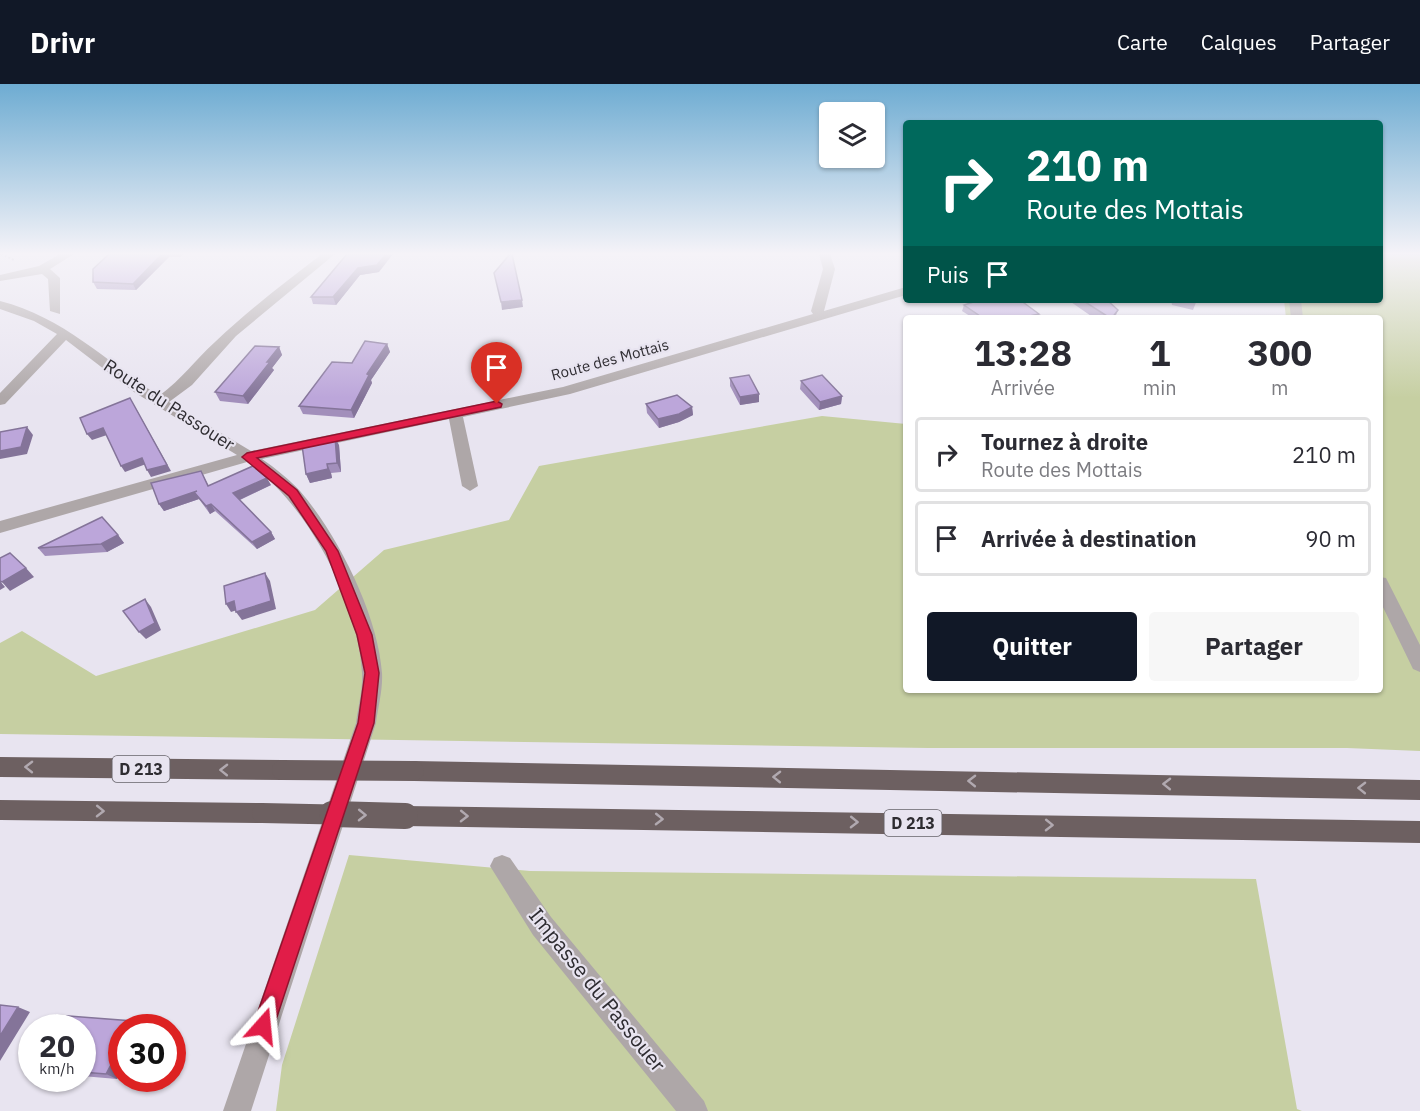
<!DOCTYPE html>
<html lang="fr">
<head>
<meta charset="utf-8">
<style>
	body { margin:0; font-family:"IBM Plex Sans",sans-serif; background:#f7f7f7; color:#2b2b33; height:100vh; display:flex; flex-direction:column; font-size:22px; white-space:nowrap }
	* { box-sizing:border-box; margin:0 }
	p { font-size:20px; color:#7c7c81 }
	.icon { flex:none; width:33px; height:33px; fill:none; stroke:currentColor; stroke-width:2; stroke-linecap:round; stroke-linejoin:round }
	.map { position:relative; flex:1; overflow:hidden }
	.panel { position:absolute; left:903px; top:231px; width:480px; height:378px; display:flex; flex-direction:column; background:#fff; border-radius:6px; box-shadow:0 2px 4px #0004 }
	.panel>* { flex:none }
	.banner { position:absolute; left:903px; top:36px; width:480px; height:183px; border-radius:6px; box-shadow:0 2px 4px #0004; background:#00695c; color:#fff; overflow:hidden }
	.tools { position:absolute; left:819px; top:18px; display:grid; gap:12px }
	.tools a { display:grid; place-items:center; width:66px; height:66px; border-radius:6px; background:#fff; box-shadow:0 2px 4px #0004; font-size:30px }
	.speed { position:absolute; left:18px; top:930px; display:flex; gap:12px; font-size:30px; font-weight:700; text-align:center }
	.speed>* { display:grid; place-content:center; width:78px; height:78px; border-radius:50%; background:#fff; box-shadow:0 2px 4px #0004; line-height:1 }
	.speed small { font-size:15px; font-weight:400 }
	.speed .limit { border:9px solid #d22; background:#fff; color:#111 }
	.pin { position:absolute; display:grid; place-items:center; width:51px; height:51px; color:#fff; margin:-62px -26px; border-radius:50% 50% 50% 0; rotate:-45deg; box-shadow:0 0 6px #0007 }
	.pin .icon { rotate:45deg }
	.me { position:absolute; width:66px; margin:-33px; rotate:18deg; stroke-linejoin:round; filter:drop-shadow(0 0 4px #0008) }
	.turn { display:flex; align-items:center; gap:21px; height:126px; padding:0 24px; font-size:27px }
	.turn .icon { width:78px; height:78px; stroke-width:2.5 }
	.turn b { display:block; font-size:42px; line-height:51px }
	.then { display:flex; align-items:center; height:57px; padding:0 24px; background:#0003; gap:12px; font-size:22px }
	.eta { display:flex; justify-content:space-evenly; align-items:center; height:102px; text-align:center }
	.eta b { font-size:36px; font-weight:800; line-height:42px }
	.primary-button { display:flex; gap:12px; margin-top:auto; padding:12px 24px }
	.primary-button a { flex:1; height:69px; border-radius:6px; background:#111827; color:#fff; font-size:24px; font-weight:800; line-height:69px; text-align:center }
	.primary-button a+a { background:#f7f7f7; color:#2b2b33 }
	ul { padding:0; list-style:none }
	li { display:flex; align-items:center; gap:18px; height:75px; margin:0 12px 9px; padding:0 12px; border:3px solid #e1e1e2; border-radius:6px }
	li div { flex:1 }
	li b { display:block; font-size:22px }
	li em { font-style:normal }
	header { display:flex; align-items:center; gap:36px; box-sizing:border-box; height:84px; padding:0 30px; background:#111827; color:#fff }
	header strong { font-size:28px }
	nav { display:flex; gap:33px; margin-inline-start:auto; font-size:21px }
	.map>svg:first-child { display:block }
</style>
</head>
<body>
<header>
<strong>Drivr</strong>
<nav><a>Carte</a><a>Calques</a><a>Partager</a></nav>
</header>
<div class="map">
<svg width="1420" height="1027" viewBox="0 0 1420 1027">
	<rect width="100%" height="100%" fill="#e8e4f0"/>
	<path fill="#c6cfa2" d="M1380 170H1420V667L1347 664H928L0 650V559L22 547 96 592 315 526 384 466 509 436 539 382 822 332 906 340V606H1380V234H1286L1284 216H1380Z
		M349 771 530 787 1256 795 1297 1025 1302 1027H276L282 981Z"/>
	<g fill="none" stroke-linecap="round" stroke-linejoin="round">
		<path stroke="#96939c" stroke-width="2" stroke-dasharray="2 2" stroke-linecap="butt" d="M1 170 14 176"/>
		<path fill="#aea7a8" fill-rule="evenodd" d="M60 170H74L50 185 60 194V230L50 227 48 195 42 190 0 197V191L39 182Z
			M322 170H335L236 252 192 301 169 318 251 367 563 303 813 230 811 227 823 185 819 170H830L835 185 824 227 906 203V211L570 310 463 333 478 402 470 407 462 402 449 335 262 375C275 384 289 395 300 407 338 451 378 531 382 589 383 606 378 623 376 639L251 1027H223L356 639C358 623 363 606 362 589 358 516 307 419 247 378L0 449V437L237 371 134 308 66 256 5 320 0 321V309L57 250 34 237 0 225V217C63 233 106 277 159 312 183 294 194 277 215 258 249 226 285 198 322 170Z
			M1289 216H1301L1303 234H1291Z
			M1380 493 1386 494 1420 561V588L1413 585 1380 517Z
			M502 771 510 774 551 833 704 1017 708 1027H676L533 851 490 782 494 774Z"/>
		<path fill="#6d6061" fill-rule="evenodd" d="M0 673 282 676 290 679 293 686 290 693 282 696 0 693Z
			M414 677 1420 696V716L414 697 406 694 403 687 406 680Z
			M0 716 262 719 270 722 273 729 270 736 262 739 0 736Z
			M405 722 1420 737V759L405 742 397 739 394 732 397 725Z"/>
		<path stroke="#6d6061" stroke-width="20" d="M282 686 414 687
			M262 729 404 732"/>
		<path stroke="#6d6061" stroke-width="26" d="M332 730 405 732"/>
	</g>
	<path fill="#a28fbb" d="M109 170H183L181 173H169L136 206 97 205 93 198Z
		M347 170 379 188 360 191 336 221 313 220 311 213Z
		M1068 216H1107L1118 226 1115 234H1094Z
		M1171 216H1197L1193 226 1172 221Z
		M964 221 1039 230 1038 234H973L962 227Z
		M387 260 390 268 371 296 372 299 354 334 303 330 299 322 352 279Z
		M279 263 282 271 272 284 274 286 248 320 220 317 215 308Z
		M730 294 759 318 740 321 730 302Z
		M801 297 842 312 841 320 819 326 800 305Z
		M646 320 692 323 693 331 679 338 659 344 647 329Z
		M339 361 341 388 331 389 332 394 310 399 306 390Z
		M201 387 209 402 271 401 240 416 271 448 275 455 257 465 215 427 210 430 199 415 164 427 159 420Z
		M118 451 124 459 107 468 45 472 38 464Z
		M133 937 143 942 117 995 82 992V944Z"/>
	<path fill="#847499" d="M162 170H168L169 173 136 206 133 200Z
		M386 170H393L379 188 360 191 336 221 333 213 358 184Z
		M522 216 523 223 502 226 501 218Z
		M1039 230 1038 234H1020Z
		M387 260 390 268 371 296 372 299 354 334 351 326 367 290Z
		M279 263 282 271 272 284 274 286 248 320 243 312 267 278Z
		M759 310V318L740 321V313Z
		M842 312 841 320 819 326 820 318Z
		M134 321 171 387 151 393 147 386Z
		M692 323 693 331 679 338 659 344 658 335Z
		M27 343 33 351 27 370 0 375V367Z
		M103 344 107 351 92 356 87 350Z
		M335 353 339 361 341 388 337 379Z
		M142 374 146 380 125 388 121 382Z
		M327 380 331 389 332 394 310 399 306 390Z
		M267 394 271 401 237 417 233 409Z
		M197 407 194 408 199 415 164 427 159 420Z
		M211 420 215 427 210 430 206 422Z
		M271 448 275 455 257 465 252 458Z
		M118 451 124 459 107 468 101 460Z
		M26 484 34 493 10 507 2 498Z
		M265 489 270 497 276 525 242 536 236 528Z
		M0 497 5 503 0 506Z
		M145 515 151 523 161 546 146 555 139 548Z
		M234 517 240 525 231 528 226 520Z
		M18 923 30 928 0 977V952Z
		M133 937 143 942 142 944H130Z
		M122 960V985L117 995 106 990Z"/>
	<path fill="#bca6da" stroke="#847499" stroke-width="1.5" d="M109 170H162L133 200 93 198V185Z
		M347 170H386L377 181 358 184 333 213H311Z
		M510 170H512L522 216 501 218 494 189Z
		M980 216H1020L1039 230 1020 234H983L964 221Z
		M1082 216H1107L1118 226 1112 234H1110Z
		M365 257 387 260 367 290 369 291 351 326 299 322 332 278 352 279Z
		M255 262 279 263 267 278H270L243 312 215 308Z
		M749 291 759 310 740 313 730 294Z
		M822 291 842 312 820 318 801 297Z
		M677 311 692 323 679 330 658 335 646 320Z
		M130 314 167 381 147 386 142 374 121 382 103 344 87 350 80 334Z
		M27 343 21 363 0 367V348Z
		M335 353 337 379 327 380 328 385 306 390 302 361Z
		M253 382 267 394 233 409 271 448 252 458 211 420 206 422 194 408 197 407 159 420 151 399 201 387 208 402Z
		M102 433 118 451 101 460 38 464Z
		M10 469 26 484 2 498 0 497V474Z
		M265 489 271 517 236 528 234 517 226 520 224 502Z
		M145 515 155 539 139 548 123 527Z
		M0 921 18 923 0 952Z
		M56 931 133 937 130 944H122V960L106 990 82 988V944H49Z"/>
	<defs><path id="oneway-chevron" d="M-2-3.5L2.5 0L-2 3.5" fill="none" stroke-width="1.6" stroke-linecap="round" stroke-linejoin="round" transform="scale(1.5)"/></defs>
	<g stroke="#b1a9b0">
		<use href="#oneway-chevron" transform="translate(29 683) rotate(-179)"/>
		<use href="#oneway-chevron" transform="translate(224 686) rotate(-179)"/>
		<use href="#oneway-chevron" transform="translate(777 693) rotate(-179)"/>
		<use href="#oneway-chevron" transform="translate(972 697) rotate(-179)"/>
		<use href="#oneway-chevron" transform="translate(1167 700) rotate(-179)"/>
		<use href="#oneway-chevron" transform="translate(1362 704) rotate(-179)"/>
		<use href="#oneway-chevron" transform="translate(100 727) rotate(1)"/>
		<use href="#oneway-chevron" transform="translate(362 731) rotate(1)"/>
		<use href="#oneway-chevron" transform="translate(464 732) rotate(1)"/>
		<use href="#oneway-chevron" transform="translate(659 735) rotate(1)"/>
		<use href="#oneway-chevron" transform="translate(854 738) rotate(1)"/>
		<use href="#oneway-chevron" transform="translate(1049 741) rotate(1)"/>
	</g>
	<linearGradient id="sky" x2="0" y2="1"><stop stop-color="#6eacd2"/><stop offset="0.54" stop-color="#f5f3f8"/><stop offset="1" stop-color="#f5f3f8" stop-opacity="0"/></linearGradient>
	<rect width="1420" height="314" fill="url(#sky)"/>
	<path fill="#e11d48" stroke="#92132f" stroke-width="1.5" d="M497 317 502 320 501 323 257 374 297 406 338 467 372 551 379 589 374 639 274 942 271 949 263 952 256 949 253 942 358 639 365 589 357 551 326 467 289 412 242 373 247 369Z"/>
	<g text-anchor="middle" stroke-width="4.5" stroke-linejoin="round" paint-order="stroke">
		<g font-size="15" fill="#2e2c31" stroke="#e8e4f0">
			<text transform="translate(610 276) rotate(-15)" y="5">Route des Mottais</text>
		</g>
		<g fill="#e8e4f0" stroke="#66636a" stroke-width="1.5">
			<rect x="112.5" y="672" width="57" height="26" rx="4.5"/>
			<rect x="884.5" y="726" width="57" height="26" rx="4.5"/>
		</g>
		<g font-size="16" font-weight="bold" fill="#2e2c31">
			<text x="141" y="691">D 213</text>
			<text x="913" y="745">D 213</text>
		</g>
		<g font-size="18" fill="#2e2c31" stroke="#e8e4f0">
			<text transform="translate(169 321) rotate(33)" y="6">Route du Passouer</text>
		</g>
		<g font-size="21" fill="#2e2c31" stroke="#e8e4f0">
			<text transform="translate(597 906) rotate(51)" y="7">Impasse du Passouer</text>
		</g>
	</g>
</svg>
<div class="tools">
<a><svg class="icon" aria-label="layers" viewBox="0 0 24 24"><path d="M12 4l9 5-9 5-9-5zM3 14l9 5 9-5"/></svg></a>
</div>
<div class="speed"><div>20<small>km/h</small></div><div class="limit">30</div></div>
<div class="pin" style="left:497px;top:320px;background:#d93025"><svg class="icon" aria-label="arrive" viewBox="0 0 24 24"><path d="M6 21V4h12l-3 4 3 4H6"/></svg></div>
<svg class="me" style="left:263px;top:942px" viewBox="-20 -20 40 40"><path d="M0-17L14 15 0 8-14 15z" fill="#e11d48" stroke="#fff" stroke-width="4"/></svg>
<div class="banner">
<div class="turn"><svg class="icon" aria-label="right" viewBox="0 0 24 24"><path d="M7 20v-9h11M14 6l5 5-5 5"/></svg><div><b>210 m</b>Route des Mottais</div></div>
<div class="then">Puis<svg class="icon" aria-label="arrive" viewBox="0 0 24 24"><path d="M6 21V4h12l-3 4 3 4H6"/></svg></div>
</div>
<section class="panel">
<div class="eta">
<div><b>13:28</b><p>Arrivée</p></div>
<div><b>1</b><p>min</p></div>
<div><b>300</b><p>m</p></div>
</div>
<ul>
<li><svg class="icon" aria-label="right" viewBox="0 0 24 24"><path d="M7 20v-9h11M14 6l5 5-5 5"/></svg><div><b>Tournez à droite</b><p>Route des Mottais</p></div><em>210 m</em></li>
<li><svg class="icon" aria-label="arrive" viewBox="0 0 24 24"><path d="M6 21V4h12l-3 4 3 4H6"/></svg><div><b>Arrivée à destination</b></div><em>90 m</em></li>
</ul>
<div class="primary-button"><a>Quitter</a><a>Partager</a></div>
</section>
</div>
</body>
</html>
